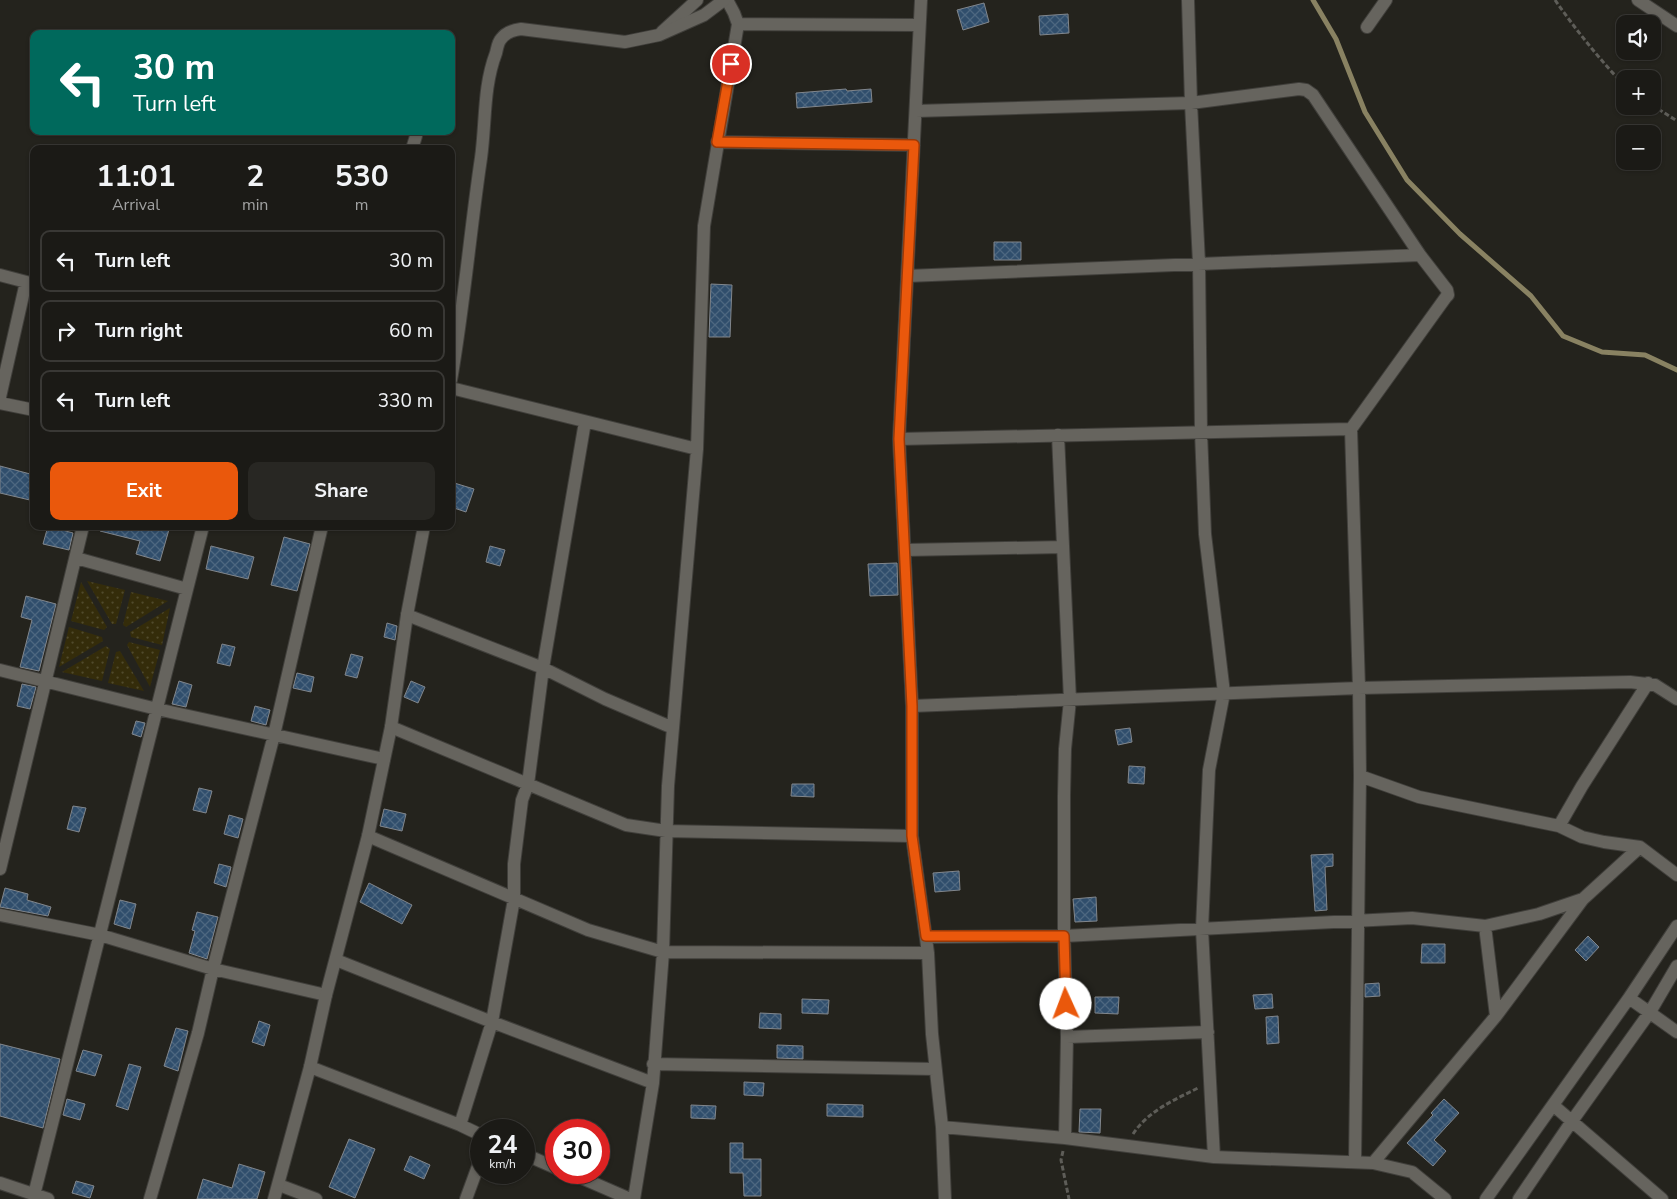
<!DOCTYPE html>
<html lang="en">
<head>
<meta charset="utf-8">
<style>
	body { margin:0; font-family:"Nunito Sans",sans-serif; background:#282723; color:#f1f3f6; height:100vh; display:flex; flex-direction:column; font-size:19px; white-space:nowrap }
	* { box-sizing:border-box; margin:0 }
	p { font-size:16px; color:#a0a1a1 }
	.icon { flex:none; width:28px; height:28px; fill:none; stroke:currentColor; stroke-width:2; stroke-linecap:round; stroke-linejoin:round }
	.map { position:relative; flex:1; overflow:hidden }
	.panel { position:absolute; left:30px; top:145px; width:425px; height:385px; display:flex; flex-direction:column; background:#1b1a16; border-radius:10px; box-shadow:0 1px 4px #0004,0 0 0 1px #393835 }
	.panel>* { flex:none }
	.hud { position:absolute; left:30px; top:30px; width:425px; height:105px; border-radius:10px; box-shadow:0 1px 4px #0004,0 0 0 1px #393835; background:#00695c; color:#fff; overflow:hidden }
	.buttons { position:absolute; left:1616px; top:15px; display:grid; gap:10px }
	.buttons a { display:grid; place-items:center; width:45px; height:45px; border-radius:10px; background:#1b1a16; box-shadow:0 1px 4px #0004,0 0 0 1px #393835; font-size:25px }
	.speed { position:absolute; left:470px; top:1119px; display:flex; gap:10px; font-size:25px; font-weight:700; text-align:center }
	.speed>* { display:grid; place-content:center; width:65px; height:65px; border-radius:50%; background:#1b1a16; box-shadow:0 1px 4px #0004,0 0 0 1px #393835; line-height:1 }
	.speed small { font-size:12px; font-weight:400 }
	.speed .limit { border:8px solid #d22; background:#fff; color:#111 }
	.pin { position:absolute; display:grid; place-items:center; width:42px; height:42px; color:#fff; margin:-21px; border:2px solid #fff; border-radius:50%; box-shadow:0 1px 5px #0007 }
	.me { position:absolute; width:55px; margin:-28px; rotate:358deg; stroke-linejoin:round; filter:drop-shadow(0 0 4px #0008) }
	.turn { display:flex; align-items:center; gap:18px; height:105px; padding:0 20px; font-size:22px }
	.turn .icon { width:65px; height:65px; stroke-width:2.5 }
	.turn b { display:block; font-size:35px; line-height:42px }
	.eta { display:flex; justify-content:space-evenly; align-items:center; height:85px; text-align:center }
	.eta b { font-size:30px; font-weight:700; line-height:35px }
	.action { display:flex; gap:10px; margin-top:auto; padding:10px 20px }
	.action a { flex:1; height:58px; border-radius:10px; background:#ea580c; color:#fff; font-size:20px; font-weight:700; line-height:58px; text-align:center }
	.action a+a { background:#282723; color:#f1f3f6 }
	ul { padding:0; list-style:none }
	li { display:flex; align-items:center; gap:15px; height:62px; margin:0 10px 8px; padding:0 10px; border:2px solid #393835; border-radius:10px }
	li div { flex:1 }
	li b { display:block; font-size:19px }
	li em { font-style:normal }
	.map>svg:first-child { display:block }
</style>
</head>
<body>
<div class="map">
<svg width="1677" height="1199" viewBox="0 0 1677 1199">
	<defs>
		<pattern id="grass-dots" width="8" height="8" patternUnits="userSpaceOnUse" patternTransform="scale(1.25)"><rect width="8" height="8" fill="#342c0a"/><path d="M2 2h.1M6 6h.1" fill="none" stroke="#504a2c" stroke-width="1.8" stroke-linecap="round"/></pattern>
		<pattern id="building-cross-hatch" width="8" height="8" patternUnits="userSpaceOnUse" patternTransform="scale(1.25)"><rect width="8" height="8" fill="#304e6c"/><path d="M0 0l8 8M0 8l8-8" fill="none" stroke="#4d6780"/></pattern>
	</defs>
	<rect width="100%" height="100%" fill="#24231d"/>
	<path fill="url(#grass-dots)" d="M87 581 125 590 116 624H112Z
		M81 582 107 627 104 630 71 621Z
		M131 592 168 601 126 627 123 625Z
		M170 608 162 645 131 637 130 632Z
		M69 627 102 637 103 641 59 667Z
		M129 642 160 650 150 687 127 645Z
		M106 646 110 649 102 681 62 672Z
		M120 651 144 691 108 683 116 652Z"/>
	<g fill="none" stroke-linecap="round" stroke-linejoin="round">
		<path stroke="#898262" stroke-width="5" d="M1313 0 1336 39 1365 112 1407 180 1460 234 1531 296 1563 336 1602 352 1645 355 1677 370"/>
	</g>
	<path fill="url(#building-cross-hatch)" stroke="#81868c" d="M984 3 989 22 963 30 957 10Z
		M1068 14 1069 33 1040 35 1039 16Z
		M846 89 847 91 871 89 872 102 797 108 796 93Z
		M994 242H1021V260H994Z
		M711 284 732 285 730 337H709Z
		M0 466 34 475V501L0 493Z
		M451 482 474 489 466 512 451 507Z
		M48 526 73 533 69 550 43 544Z
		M101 526H170L160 561 136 554 140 541 100 531Z
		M284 537 310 544 297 591 271 585Z
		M211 546 254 557 248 579 206 569Z
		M490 546 505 550 500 566 486 562Z
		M897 563 898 595 870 596 868 564Z
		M26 596 56 604 39 671 20 667 32 620 21 617Z
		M387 623 397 626 395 640 384 637Z
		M222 644 235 647 230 666 217 663Z
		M351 654 363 657 357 678 345 675Z
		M297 673 314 677 311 692 293 688Z
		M179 681 192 685 186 707 172 704Z
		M411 681 425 687 418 703 404 697Z
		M22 684 36 687 30 709 17 706Z
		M255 706 270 710 266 725 251 721Z
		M136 721 145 723 141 737 132 734Z
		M1130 728 1132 742 1118 745 1115 730Z
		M1129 766 1145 767 1144 784 1128 783Z
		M792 784H814V797L791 796Z
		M199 788 212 791 206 813 193 810Z
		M73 806 86 808 79 832 67 829Z
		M384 809 406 814 402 831 380 826Z
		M229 815 243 819 238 838 224 834Z
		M1333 854V866L1325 867 1327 910 1315 911 1311 855Z
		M219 864 231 867 226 887 214 883Z
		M959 871 960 890 935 892 933 873Z
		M369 883 412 905 402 924 360 902Z
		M5 888 28 894 27 900 51 907 48 916 0 907Z
		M1096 897 1097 921 1075 922 1073 899Z
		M120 900 136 904 130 929 114 924Z
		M197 912 218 917 207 959 189 953 195 931 192 930Z
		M1588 936 1599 947 1586 961 1575 950Z
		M1422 944H1445V963H1421Z
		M1379 983 1380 996 1365 997V984Z
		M1272 994 1273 1008 1255 1009 1253 995Z
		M1095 997H1119L1118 1014 1095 1013Z
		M802 999 829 1000 828 1014 802 1013Z
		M760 1013 781 1014V1029L759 1028Z
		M1278 1016 1279 1043 1267 1044 1266 1017Z
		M259 1021 270 1025 264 1046 252 1042Z
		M176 1028 188 1031 178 1071 164 1066Z
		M0 1044 60 1059 43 1128 0 1116Z
		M777 1045 803 1046V1059L777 1058Z
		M83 1050 102 1055 95 1076 76 1071Z
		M129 1064 141 1067 128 1110 116 1106Z
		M744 1082 764 1083 763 1096 744 1095Z
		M67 1099 85 1104 80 1120 63 1115Z
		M1444 1099 1459 1113 1434 1140 1446 1151 1433 1166 1407 1143 1433 1115 1431 1113Z
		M827 1104 863 1105V1117L827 1116Z
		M691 1105 716 1106 715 1119 691 1118Z
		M1080 1109H1101L1100 1133 1079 1132Z
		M349 1139 375 1149 355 1198 329 1187Z
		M730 1143H743V1159H761V1196H744L743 1173H730Z
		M410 1156 430 1165 424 1179 404 1170Z
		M239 1164 265 1172 257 1199H197L203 1179 232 1188Z
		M76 1181 94 1186 90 1198 72 1193Z"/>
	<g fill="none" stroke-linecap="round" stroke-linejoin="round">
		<g stroke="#403f3b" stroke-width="14">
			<path id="street" d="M921 0 899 439 912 706V836L928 953 932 1034 942 1127 945 1199
				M1188 0 1191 103 1199 263 1201 432 1205 534 1224 693 1209 770 1202 929 1214 1157
				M1638 0 1677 26
				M738 24 919 25
				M1367 27 1386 0
				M662 32 697 0
				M916 111 1191 103 1299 89 1306 90 1313 95 1420 255 1447 290 1448 295 1446 297 1351 429 1359 688 1360 776 1355 1162
				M717 142 914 145
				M412 149 416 136
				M0 275 34 284
				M907 276 1420 255
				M451 388 697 449
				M0 397 26 282
				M0 403 34 410
				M1058 435 1070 700 1065 749 1064 796V936L1067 1037 1065 1138
				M899 439 1351 429
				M905 550 1063 547
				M76 558 187 589
				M407 615 543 668 605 699 673 728
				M0 670 157 709 384 759
				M1648 683 1582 786 1559 826 1582 837 1604 842 1640 847 1677 875
				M912 706 1359 688 1630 682 1655 685 1677 699
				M391 727 626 825 666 831 912 836
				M1360 776 1419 797 1559 826
				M368 836 588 930 663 952 928 953
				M0 869 83 526
				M0 915 100 935 213 969 326 995
				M1485 926 1496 1016
				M926 937 1064 936 1412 918 1485 926 1539 914 1583 899
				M336 960 492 1022 653 1083
				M1629 998 1677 1032
				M1067 1037 1208 1032
				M653 1064 935 1069
				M310 1067 460 1125 481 1135
				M1553 1105 1662 1199
				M460 1125 492 1022 514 899V864L522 800 528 784 543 668 585 422
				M942 1127 1065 1138 1214 1157 1373 1163 1412 1172 1445 1199
				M524 1154 556 1168
				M1373 1163 1496 1016 1583 899 1640 847
				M568 1172 630 1199
				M0 1183 48 1199
				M279 1185 316 1199
				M34 1195 203 526
				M150 1199 198 1033 213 969 274 735 322 526
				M466 1199 481 1158
				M634 1199 653 1083 663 952 668 786 697 449 704 226 738 24 734 13 727 0
				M1486 1199 1629 998 1677 926
				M1519 1199 1572 1121 1650 1012 1677 966"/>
		</g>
		<g stroke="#403f3b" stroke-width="14">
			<path id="secondary" d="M451 380C464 306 470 232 481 158 486 122 483 87 496 53 497 49 498 42 501 39 506 32 513 30 521 29L625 42 659 35 704 15 724 0
				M274 1199 310 1067 326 995 368 836 391 727 407 615 424 526"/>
		</g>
		<path stroke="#5e5d58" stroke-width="3" stroke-dasharray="5 2.5" stroke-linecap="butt" d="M1555 0C1576 30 1600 60 1625 86
			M1652 105 1677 121
			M1133 1134C1148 1111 1174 1100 1198 1088
			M1063 1151 1061 1160 1069 1199"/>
		<use href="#street" stroke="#66645e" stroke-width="12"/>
		<use href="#secondary" stroke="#66645e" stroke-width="12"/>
	</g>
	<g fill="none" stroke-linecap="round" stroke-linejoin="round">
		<g stroke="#983908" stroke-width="12">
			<path id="route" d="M731 64 717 142 914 145 899 439 912 706V836L926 936H1064L1066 1004"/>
		</g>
		<use href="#route" stroke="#ea580c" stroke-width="9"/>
	</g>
</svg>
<div class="buttons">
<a><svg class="icon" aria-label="sound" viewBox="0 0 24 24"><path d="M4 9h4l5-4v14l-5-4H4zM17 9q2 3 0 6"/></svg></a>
<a>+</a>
<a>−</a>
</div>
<div class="speed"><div>24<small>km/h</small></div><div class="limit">30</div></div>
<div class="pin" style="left:731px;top:64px;background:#d93025"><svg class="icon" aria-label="arrive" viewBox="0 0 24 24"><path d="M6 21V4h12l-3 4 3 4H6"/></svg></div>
<svg class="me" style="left:1066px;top:1004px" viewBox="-20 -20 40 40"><circle r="19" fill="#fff"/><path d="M0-13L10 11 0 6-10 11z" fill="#ea580c"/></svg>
<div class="hud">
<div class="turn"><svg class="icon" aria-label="left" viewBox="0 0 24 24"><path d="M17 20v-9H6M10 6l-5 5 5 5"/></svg><div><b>30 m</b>Turn left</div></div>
</div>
<section class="panel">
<div class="eta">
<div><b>11:01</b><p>Arrival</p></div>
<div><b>2</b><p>min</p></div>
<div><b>530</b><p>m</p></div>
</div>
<ul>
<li><svg class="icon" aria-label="left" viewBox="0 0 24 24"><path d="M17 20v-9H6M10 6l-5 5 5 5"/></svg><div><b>Turn left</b></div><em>30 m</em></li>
<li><svg class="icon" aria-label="right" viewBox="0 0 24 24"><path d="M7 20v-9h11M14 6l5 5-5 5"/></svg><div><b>Turn right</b></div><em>60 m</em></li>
<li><svg class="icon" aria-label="left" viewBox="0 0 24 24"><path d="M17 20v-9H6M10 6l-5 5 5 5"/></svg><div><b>Turn left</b></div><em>330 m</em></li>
</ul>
<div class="action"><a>Exit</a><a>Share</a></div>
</section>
</div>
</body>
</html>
